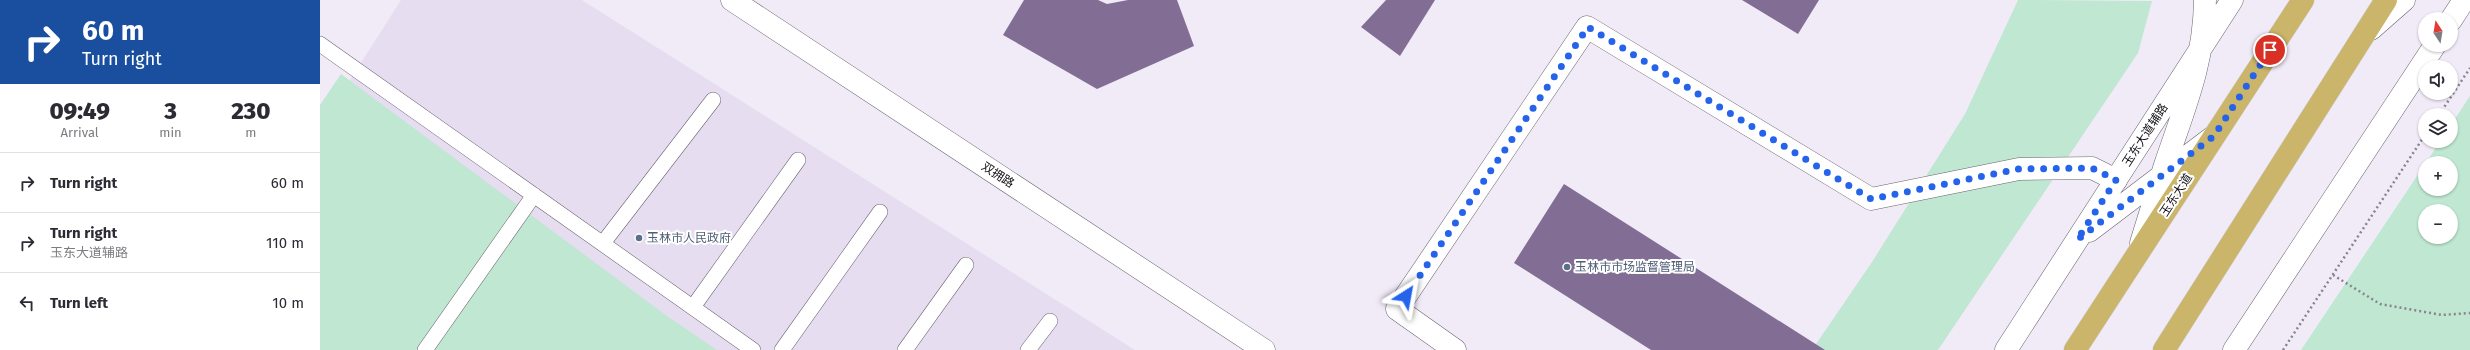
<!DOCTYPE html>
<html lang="en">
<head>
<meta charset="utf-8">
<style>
	body { margin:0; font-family:"Fira Sans","Noto Sans SC",sans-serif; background:#f2f2f3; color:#2b2b33; height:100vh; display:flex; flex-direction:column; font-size:15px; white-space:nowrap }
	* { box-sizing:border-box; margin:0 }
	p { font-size:13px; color:#7c7c81 }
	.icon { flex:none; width:22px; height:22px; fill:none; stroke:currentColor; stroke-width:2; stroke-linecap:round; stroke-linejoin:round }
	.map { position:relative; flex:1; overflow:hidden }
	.side { display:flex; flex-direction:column; background:#fff; width:320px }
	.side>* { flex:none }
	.hud { background:#1a4fa0; color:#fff; overflow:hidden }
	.needle { width:26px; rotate:348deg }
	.fabs { position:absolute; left:2098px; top:12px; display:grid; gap:8px }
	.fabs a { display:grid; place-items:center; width:40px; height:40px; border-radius:50%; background:#fff; box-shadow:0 1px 3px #0004; font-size:20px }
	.pin { position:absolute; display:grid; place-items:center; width:34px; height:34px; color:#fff; margin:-17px; border:2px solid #fff; border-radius:50%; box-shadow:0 1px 4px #0007 }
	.me { position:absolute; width:44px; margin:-22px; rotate:34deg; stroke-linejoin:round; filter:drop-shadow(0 0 3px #0008) }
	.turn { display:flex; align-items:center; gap:14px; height:84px; padding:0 16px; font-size:18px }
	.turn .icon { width:52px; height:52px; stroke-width:2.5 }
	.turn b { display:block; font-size:28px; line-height:34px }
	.eta { display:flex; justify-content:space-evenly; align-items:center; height:68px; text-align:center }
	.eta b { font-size:24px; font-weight:800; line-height:28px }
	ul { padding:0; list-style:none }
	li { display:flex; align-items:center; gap:12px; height:60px; padding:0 16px; border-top:1px solid #e1e1e2 }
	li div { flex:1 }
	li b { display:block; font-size:15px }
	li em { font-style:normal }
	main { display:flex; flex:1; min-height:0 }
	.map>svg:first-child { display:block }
</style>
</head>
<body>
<main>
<section class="side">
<div class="hud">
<div class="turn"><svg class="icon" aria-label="right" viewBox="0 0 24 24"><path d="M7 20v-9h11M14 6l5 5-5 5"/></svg><div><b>60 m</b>Turn right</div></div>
</div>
<div class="eta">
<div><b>09:49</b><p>Arrival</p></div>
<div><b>3</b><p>min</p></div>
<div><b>230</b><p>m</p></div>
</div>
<ul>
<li><svg class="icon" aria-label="right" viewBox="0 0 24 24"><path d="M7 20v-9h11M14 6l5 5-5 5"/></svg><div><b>Turn right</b></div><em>60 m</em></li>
<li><svg class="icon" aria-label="right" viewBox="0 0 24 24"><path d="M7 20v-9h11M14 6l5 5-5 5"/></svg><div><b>Turn right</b><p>玉东大道辅路</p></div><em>110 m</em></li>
<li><svg class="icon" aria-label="left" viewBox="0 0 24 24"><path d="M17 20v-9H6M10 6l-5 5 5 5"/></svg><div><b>Turn left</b></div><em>10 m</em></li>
</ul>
</section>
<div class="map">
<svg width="2150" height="350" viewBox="0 0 2150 350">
	<rect width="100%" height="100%" fill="#f1ebf8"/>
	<path fill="#e7ddf0" d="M81 0H262L815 350H0V127Z"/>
	<path fill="#bfe7d1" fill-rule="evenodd" d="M1698 0 1832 1 1818 53 1618 350H1492L1552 262 1645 114Z
		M21 74 347 316 397 350H0V105Z
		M2150 96V350H1981L2105 164V189H2131V163H2106L2120 141H2131V125ZM2105 211H2131V237H2105Z"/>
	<path fill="#826e94" d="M704 0H778L787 4 808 0H857L874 46 777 89 683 35Z
		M1066 0H1115L1080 56 1041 27Z
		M1422 0H1499L1478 34Z
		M1244 184 1505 350H1331L1194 263Z"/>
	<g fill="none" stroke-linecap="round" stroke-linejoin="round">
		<g stroke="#69636e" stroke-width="16">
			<path id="lane" d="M0 44 433 350
				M283 243 393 100
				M373 307 478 160
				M105 350 214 195
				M462 350 560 212
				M585 350 646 265
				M708 350 730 321"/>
		</g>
		<g stroke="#69636e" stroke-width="23">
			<path id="street" d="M1135 350 1077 309 1267 27 1551 199 1699 169 1772 168 1796 180"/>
		</g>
		<g stroke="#69636e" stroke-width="23">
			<path id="secondary" d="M412 0 944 350
				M2131 20 2144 0
				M2051 29 2084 0
				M1769 231 1893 137
				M1821 243C1829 217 1837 191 1845 165 1865 106 1884 63 1885 0
				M1686 350 1912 0
				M1914 350 2115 45"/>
		</g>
		<g stroke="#cfcfd0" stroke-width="23">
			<path id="primary" d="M1755 350 1983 0
				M1844 350 2066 0"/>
		</g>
		<path stroke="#88838d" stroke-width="2.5" stroke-dasharray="2 3" stroke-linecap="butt" d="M2119 115 2150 68
			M2013 275 2060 304 2122 315 2150 313
			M1963 350 2105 135"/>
		<use href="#lane" stroke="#fff" stroke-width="15"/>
		<use href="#street" stroke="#fff" stroke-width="22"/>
		<use href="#secondary" stroke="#fff" stroke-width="22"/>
		<use href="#primary" stroke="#cab56a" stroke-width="22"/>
	</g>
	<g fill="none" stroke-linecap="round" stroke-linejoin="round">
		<path stroke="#2563eb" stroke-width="7" stroke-dasharray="0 12.6" d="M1086 296 1268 27 1551 199 1699 169 1772 168 1796 180 1757 240 1894 136 1950 50"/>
	</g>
	<g fill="#5c6f8a" stroke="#fff" stroke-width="1.5">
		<circle cx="319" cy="238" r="4"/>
		<circle cx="1247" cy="267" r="4"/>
	</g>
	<g text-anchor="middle" stroke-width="4" stroke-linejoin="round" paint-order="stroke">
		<g font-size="12" fill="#110e13" stroke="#fff">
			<text transform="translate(1825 135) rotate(-57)" y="4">玉东大道辅路</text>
			<text transform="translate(678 175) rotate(33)" y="4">双拥路</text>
			<text transform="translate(1856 195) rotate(-57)" y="4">玉东大道</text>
		</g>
		<g font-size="12" fill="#4e5e75" stroke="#fff" text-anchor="start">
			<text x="327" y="242">玉林市人民政府</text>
			<text x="1255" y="271">玉林市市场监督管理局</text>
		</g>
	</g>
</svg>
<div class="fabs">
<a><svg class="needle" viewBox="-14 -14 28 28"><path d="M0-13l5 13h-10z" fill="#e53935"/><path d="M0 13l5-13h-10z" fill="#7c7c81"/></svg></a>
<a><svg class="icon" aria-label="sound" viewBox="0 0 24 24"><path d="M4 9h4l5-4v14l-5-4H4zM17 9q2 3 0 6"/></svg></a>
<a><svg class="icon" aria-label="layers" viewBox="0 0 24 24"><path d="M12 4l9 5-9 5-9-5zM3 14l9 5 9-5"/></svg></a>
<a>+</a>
<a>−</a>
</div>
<div class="pin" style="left:1950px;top:50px;background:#d93025"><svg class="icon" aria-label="arrive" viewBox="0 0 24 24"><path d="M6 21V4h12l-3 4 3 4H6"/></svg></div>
<svg class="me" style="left:1086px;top:296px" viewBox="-20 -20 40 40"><path d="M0-17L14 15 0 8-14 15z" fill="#2563eb" stroke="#fff" stroke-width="4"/></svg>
</div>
</main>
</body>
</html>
